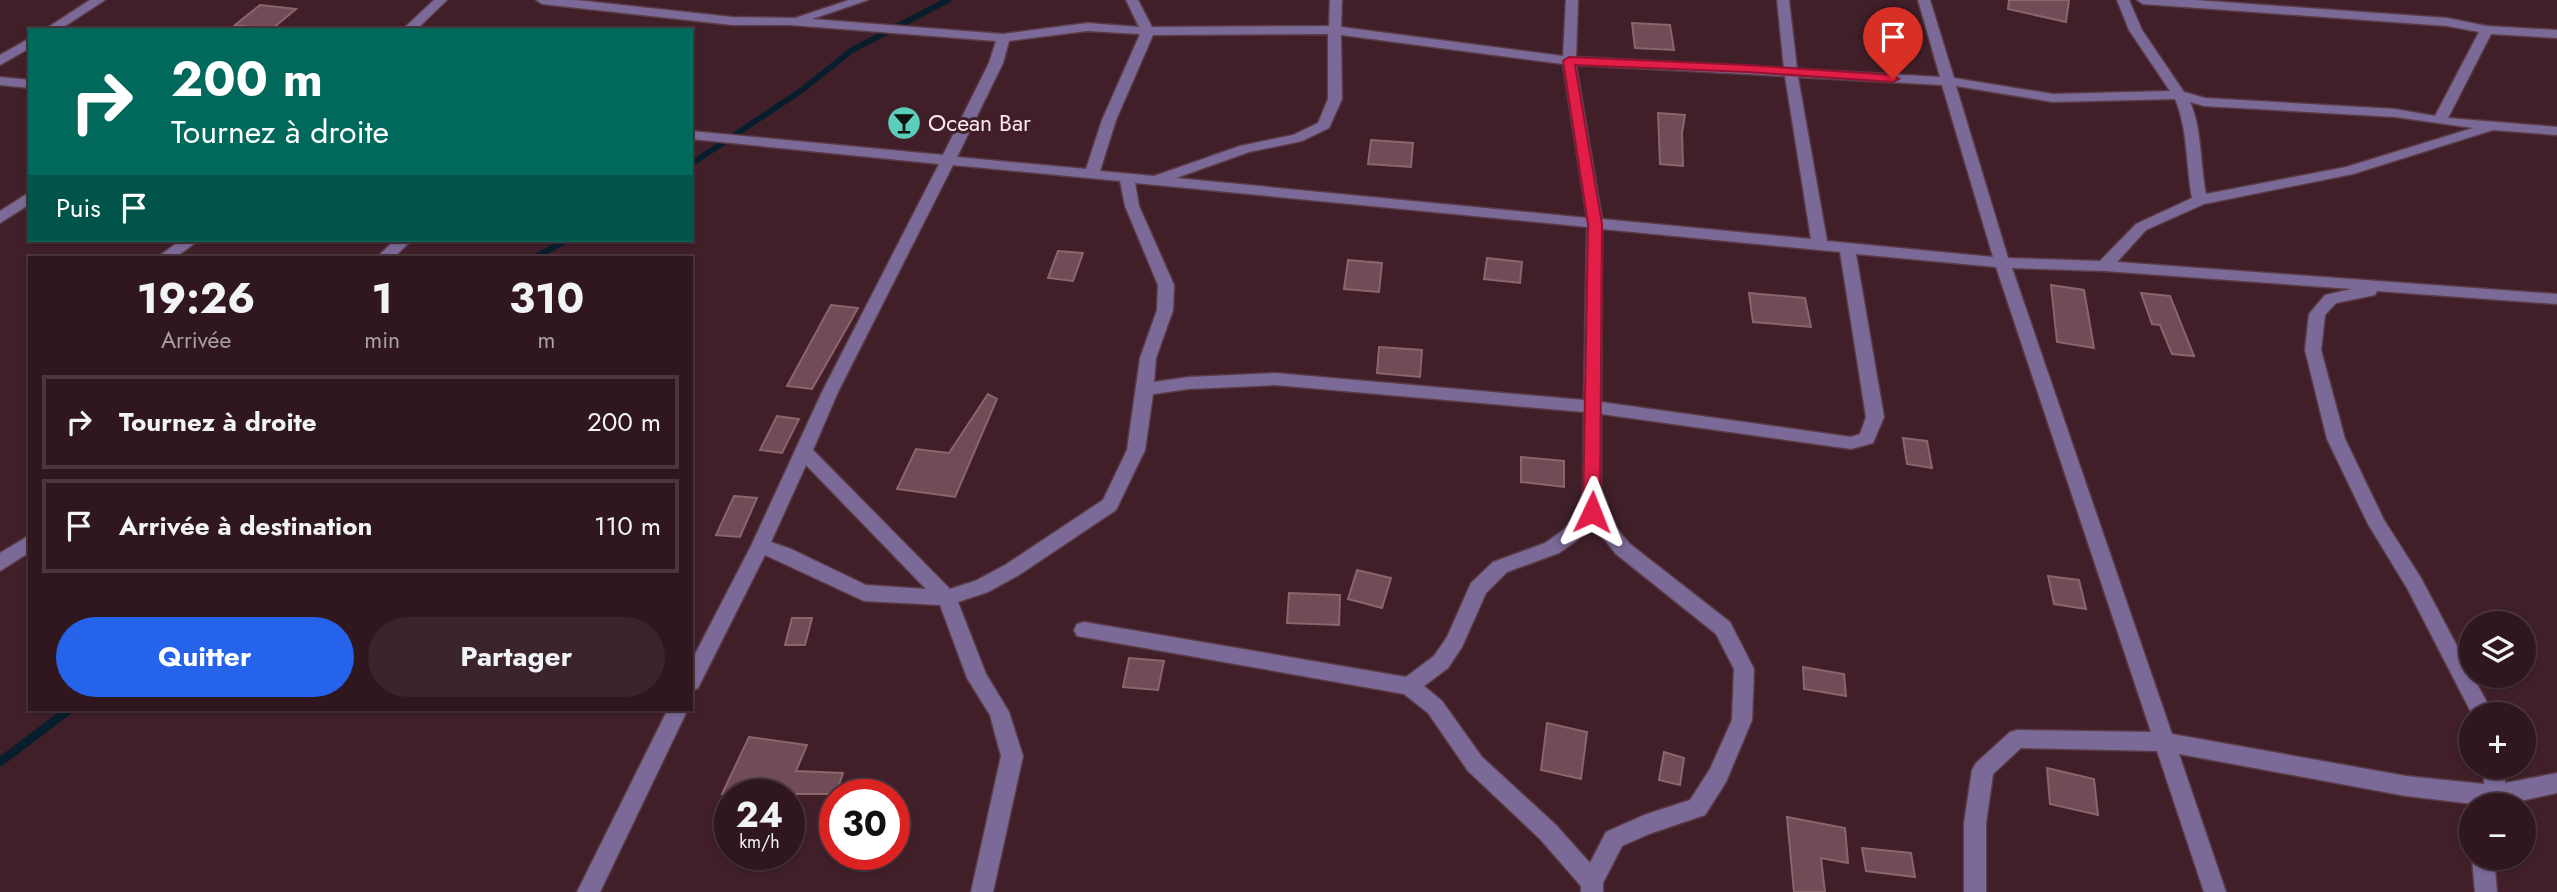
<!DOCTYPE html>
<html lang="fr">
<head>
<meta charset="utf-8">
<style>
	body { margin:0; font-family:Jost,sans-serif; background:#3c242c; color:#f1f3f6; height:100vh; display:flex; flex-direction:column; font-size:26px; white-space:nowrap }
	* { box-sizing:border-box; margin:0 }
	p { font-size:23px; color:#a89fa4 }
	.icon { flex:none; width:38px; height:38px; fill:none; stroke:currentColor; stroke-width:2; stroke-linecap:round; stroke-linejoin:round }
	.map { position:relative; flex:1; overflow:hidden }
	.sheet { position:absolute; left:28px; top:256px; width:665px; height:455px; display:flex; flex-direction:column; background:#30171f; border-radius:0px; box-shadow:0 2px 5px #0004,0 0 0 2px #4b363d }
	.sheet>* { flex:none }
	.top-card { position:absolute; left:28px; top:28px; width:665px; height:214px; border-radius:0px; box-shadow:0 2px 5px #0004,0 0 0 2px #4b363d; background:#00695c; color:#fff; overflow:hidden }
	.tools { position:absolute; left:2459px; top:611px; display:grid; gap:14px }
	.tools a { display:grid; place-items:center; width:77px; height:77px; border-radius:50%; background:#30171f; box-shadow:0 2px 5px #0004,0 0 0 2px #4b363d; font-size:35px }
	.speed { position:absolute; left:714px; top:779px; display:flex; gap:14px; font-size:35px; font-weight:700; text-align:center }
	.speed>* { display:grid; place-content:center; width:91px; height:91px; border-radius:50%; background:#30171f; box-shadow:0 2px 5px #0004,0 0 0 2px #4b363d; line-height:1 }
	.speed small { font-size:18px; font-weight:400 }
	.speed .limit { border:10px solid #d22; background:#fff; color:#111 }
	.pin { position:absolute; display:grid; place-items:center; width:60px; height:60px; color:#fff; margin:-72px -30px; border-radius:50% 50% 50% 0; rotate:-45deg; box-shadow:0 0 7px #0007 }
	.pin .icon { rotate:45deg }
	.me { position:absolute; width:77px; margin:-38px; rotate:2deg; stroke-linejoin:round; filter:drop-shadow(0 0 5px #0008) }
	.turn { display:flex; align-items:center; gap:24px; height:147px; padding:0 28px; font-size:32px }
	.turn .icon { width:91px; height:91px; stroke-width:2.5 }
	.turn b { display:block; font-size:49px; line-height:60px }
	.then { display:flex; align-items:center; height:66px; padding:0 28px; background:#0003; gap:14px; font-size:26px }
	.eta { display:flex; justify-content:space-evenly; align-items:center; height:119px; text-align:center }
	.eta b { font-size:42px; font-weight:700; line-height:49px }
	.cta { display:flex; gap:14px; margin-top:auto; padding:14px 28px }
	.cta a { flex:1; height:80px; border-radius:42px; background:#2563eb; color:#fff; font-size:28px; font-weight:700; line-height:80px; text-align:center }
	.cta a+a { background:#3c242c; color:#f1f3f6 }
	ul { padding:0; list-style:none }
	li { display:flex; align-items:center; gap:21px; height:94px; margin:0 14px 10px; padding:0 14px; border:4px solid #4b363d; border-radius:0px }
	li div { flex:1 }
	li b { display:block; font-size:26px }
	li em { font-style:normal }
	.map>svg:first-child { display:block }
</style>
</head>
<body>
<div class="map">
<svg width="2557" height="892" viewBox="0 0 2557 892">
	<rect width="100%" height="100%" fill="#401f29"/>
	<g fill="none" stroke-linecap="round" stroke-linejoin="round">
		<path stroke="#081e2d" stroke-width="6" d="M691 164 802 90 852 50 948 0
			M536 257 567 240"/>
		<path stroke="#081e2d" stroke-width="9" d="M0 762 70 709"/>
	</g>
	<path fill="#714b56" stroke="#8b646e" stroke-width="2" d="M2009 0H2069L2066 22 2008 9Z
		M260 5 296 9 272 29 235 25Z
		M1632 23 1670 25 1674 50 1635 48Z
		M1658 113 1685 115 1682 133 1683 166 1660 164Z
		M1371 140 1413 143 1411 167 1368 164Z
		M1058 251 1083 253 1073 281 1048 278Z
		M1487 258 1522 262 1520 283 1484 279Z
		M1348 260 1382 263 1379 292 1344 289Z
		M2051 285 2084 290 2094 348 2057 342Z
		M1749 293 1805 298 1811 327 1753 322Z
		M2141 293 2170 296 2194 356 2172 354 2160 325 2152 324Z
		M831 305 858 308 812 389 787 386Z
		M1379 347 1422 350 1420 377 1377 373Z
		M988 394 997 399 955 497 897 489 916 449 949 453Z
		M777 416 799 419 782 453 760 450Z
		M1903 438 1927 441 1932 468 1907 464Z
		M1521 457 1564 461V487L1521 482Z
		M734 496 757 498 740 537 716 535Z
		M1357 570 1391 578 1382 608 1348 599Z
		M2048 576 2079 580 2086 609 2054 604Z
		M1289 593 1340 595 1339 625 1287 623Z
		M792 618H812L805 645H785Z
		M1129 658 1164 661 1158 690 1123 687Z
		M1803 667 1844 674 1846 696 1804 689Z
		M1547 723 1587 732 1581 779 1541 770Z
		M749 737 807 745 796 771 843 773 836 794H722Z
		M1664 752 1684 758 1680 785 1659 780Z
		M2047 768 2094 779 2098 815 2050 804Z
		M1787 817 1845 828 1848 863 1821 858 1825 892H1794Z
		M1862 848 1911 853 1915 877 1866 871Z"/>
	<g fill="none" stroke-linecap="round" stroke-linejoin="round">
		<g stroke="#5a3b45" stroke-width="3">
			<path id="minor" d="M90 0H105L59 30H44Z
				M434 0H447L416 30H402Z
				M536 0H576L732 17 795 18 849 0H868L812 19 1003 34 1087 23 1139 27 1126 0H1138L1152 27 1329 26 1330 0H1342L1341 27 1563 56 1566 0H1578L1576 57 1784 68 1777 0H1789L1797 69 1940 77 1918 0H1930L1954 78 2053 94 2170 91 2129 30 2117 0H2129L2142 30 2184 92 2205 98 2395 109 2435 116 2479 32 2447 26 2143 4 2137 0H2195L2447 18 2487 26 2557 30V38L2491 34 2448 118 2557 127V135L2493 130 2353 174 2204 204 2146 230 2117 262 2557 294V304L2377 291 2375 295 2336 303 2325 315 2321 350 2345 439 2384 520 2421 578 2493 714H2472L2407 588 2368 524 2327 439 2305 350 2309 314 2325 295 2352 289 2104 271 2012 268 2172 734 2406 776 2484 784V766H2506L2505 783 2557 773V793L2502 805H2482L2406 796 2179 754 2226 892H2204L2157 751 2021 748 1993 774 1986 823V892H1964V823L1972 770 1976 763 2010 732 2017 730 2151 732 1996 267 1856 254 1884 417 1873 443 1851 449 1601 414V510L1630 544 1730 622 1754 669 1752 720 1726 782 1705 815 1649 834 1622 846 1603 883V892H1581V886L1540 839 1468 771 1428 713 1404 694 1077 636 1074 630 1077 624 1084 622 1406 677 1434 656 1447 637 1471 583 1493 562 1545 543 1562 531 1583 510 1584 412 1275 385 1189 389 1153 394 1145 450 1116 510 1019 575 988 592 958 602 986 674 1009 712 1023 756 993 892H971L1001 756 990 715 967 678 940 605 864 601 765 555 698 688 691 691V662L751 546 822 392 939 164 691 139V131L943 155 989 63 996 41 790 25H732L542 4ZM1087 31 1140 34 1102 120 1086 169 957 157 1003 63 1009 41ZM1328 34V99L1318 123 1293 135 1240 146 1154 176 1100 171 1116 120 1153 35ZM1341 35 1563 64 1587 218 1176 178 1249 152 1302 141 1329 128 1342 99ZM1576 65 1785 76 1811 239 1602 219ZM1798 77 1942 85 1993 257 1827 241ZM1956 86 2053 102 2175 99C2188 129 2186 165 2192 198L2136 224 2100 261 2008 258ZM2190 102 2204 106 2395 117 2473 128 2346 167 2206 194C2200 164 2202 129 2190 102ZM953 165 1120 181 1125 206 1158 285 1157 310 1140 358 1127 450 1103 500 1005 565 975 581 950 589 813 450 838 392ZM1135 183 1587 227 1584 400 1275 373 1189 377 1154 382 1156 358 1173 310 1174 285 1139 206ZM1602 229 1840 252 1866 417 1860 434 1851 437 1601 402ZM806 465 926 589 866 585 791 549 771 542ZM1592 524 1616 554 1716 634 1734 669 1732 720 1710 769 1690 800 1644 815 1606 832 1590 863 1556 825 1482 757 1442 701 1424 686 1448 668 1462 647 1486 593 1507 572 1559 553 1576 541Z
				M30 38V48L0 65V55Z
				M0 77 30 80V88L0 85Z
				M30 192V204L0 223V211Z
				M181 240H199L176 257H158Z
				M395 240H412L394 257H377Z
				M30 535V552L0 571V553Z
				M668 709H688L600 892H577Z
				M2472 858H2494L2497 892H2475Z"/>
		</g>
		<use href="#minor" fill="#7b6a98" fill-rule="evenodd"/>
	</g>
	<path fill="#e11d48" stroke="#92132f" stroke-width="2" d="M1569 57 1747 65 1893 75 1899 79 1893 82 1747 72 1575 65 1602 224 1600 512 1597 517H1586L1583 512 1588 224 1563 61Z"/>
	<defs>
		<g id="bar-disc" transform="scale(1.75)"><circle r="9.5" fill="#5bcebb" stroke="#401f29"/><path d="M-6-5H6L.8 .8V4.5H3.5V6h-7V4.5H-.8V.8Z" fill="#111"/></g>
	</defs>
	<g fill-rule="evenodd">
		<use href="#bar-disc" x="904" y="123"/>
	</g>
	<g text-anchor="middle" stroke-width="6" stroke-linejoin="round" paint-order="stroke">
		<g font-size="23" fill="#fdeaef" stroke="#401f29" text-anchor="start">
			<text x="928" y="131">Ocean Bar</text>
		</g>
	</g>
</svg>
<div class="tools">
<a><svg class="icon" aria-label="layers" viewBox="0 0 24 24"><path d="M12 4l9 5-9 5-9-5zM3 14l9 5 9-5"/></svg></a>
<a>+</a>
<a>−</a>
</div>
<div class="speed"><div>24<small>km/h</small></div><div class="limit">30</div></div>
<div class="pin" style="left:1893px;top:79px;background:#d93025"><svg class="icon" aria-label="arrive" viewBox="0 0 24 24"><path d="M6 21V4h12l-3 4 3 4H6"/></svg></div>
<svg class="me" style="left:1592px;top:512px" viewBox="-20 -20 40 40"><path d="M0-17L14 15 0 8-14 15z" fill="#e11d48" stroke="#fff" stroke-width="4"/></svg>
<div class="top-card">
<div class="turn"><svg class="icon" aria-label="right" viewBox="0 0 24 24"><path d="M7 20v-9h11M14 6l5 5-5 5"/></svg><div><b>200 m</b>Tournez à droite</div></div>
<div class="then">Puis<svg class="icon" aria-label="arrive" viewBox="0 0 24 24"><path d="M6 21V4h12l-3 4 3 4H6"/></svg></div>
</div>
<section class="sheet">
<div class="eta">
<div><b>19:26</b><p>Arrivée</p></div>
<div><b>1</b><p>min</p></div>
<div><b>310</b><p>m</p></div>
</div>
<ul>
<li><svg class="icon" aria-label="right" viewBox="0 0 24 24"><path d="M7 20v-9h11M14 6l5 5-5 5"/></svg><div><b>Tournez à droite</b></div><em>200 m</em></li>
<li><svg class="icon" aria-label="arrive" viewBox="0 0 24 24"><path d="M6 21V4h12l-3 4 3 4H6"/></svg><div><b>Arrivée à destination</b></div><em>110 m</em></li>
</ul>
<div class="cta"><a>Quitter</a><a>Partager</a></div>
</section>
</div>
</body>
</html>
